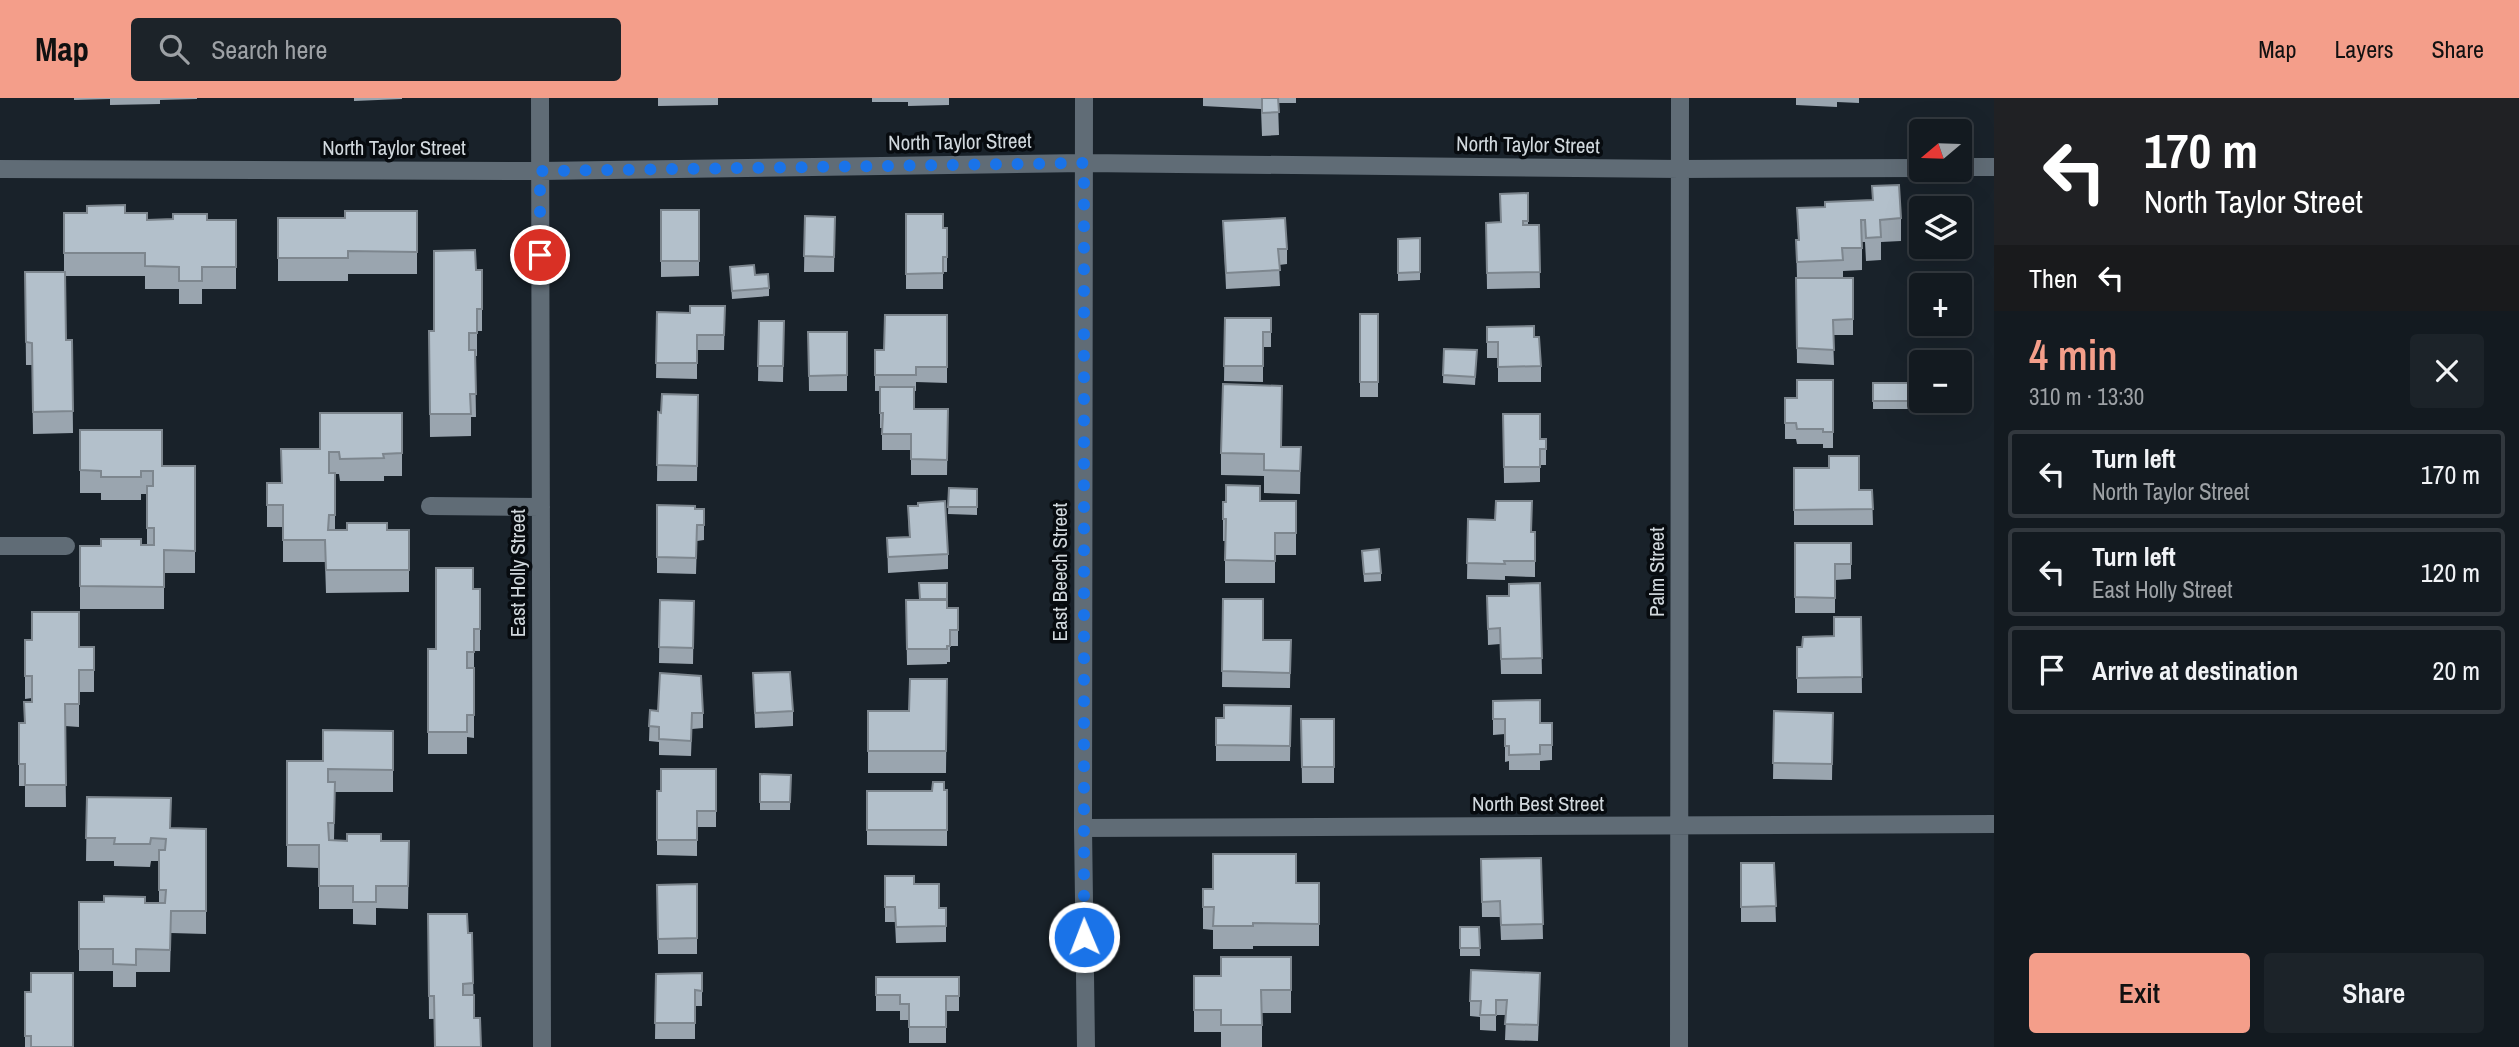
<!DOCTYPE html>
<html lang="en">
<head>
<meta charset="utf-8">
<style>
	body { margin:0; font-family:"Archivo Narrow",sans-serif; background:#1c2329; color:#f1f3f6; height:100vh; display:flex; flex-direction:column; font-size:26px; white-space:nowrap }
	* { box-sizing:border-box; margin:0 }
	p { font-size:23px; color:#9da1a5 }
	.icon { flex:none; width:38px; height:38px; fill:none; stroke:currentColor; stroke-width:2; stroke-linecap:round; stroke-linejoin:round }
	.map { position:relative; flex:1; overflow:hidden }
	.panel { display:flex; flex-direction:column; background:#131a20; width:525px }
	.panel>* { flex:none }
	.guide { background:#202124; color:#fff; overflow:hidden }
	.needle { width:46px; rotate:251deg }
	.tools { position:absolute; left:1909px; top:21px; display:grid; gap:14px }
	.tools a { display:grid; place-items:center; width:63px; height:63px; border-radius:7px; background:#131a20; box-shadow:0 7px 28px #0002,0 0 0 2px #32383e; font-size:35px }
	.pin { position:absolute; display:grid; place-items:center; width:60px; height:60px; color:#fff; margin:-30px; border:4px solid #fff; border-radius:50%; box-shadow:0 2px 7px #0007 }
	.me { position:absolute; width:77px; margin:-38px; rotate:359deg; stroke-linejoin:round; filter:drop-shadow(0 0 5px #0008) }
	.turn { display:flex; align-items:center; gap:24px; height:147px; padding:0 35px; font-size:32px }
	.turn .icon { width:91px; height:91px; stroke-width:2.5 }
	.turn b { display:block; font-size:49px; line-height:60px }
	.then { display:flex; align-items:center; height:66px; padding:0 35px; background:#0003; gap:14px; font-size:26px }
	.round { display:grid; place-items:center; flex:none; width:74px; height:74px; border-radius:7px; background:#1c2329 }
	.summary { display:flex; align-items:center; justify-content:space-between; height:119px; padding:0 35px }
	h1 { font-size:42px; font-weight:600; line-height:52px; color:#f49e8a }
	.primary-button { display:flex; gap:14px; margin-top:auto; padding:14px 35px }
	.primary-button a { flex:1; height:80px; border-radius:7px; background:#f49e8a; color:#111; font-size:28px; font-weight:600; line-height:80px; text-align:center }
	.primary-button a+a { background:#1c2329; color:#f1f3f6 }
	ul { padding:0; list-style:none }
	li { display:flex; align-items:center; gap:21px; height:88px; margin:0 14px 10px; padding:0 21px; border:4px solid #32383e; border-radius:7px }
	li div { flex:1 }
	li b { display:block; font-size:26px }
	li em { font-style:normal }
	header { display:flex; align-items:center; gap:42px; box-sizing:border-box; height:98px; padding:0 35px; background:#f49e8a; color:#111 }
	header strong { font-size:33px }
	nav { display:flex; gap:38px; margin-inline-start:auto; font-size:24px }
	.search { width:490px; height:63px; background:#1c2329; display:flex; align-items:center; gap:18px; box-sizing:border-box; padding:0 24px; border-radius:7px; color:#9da1a5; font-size:26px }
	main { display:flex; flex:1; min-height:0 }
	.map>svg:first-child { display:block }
</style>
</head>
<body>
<header>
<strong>Map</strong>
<div class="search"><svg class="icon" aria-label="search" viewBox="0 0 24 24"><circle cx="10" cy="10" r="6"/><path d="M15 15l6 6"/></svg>Search here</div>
<nav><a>Map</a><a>Layers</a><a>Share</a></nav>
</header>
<main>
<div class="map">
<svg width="1994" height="949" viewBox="0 0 1994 949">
	<rect width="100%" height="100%" fill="#19222a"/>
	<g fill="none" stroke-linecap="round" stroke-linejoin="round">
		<path stroke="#606c76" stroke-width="18" d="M540 0 542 949
			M1084 0 1083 730 1086 949
			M1960 69H1994
			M0 71 540 73 1084 65 1680 71 1922 70
			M430 408 541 409
			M0 448H66
			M1083 730 1994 726
			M1679 949 1680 0"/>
	</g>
	<path fill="#9aa5af" d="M74 0H197V1L160 2V6L110 7V1L74 2Z
		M354 0H402V1L354 3Z
		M658 0H718V7L658 8Z
		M872 0H949V7L908 8V4H872Z
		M1203 0H1296V5H1278L1279 37 1262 38 1261 11 1203 8Z
		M1796 0H1859V5L1837 4V9L1796 7Z
		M1872 88 1901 120V143L1881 144V162L1866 163 1865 144H1862V172L1843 173V180H1853V237H1833L1834 267 1797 265 1796 180H1797L1796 142H1798L1797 110 1825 109 1872 102Z
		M1528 95V127H1539L1540 190 1487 191 1486 125 1501 124Z
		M661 112H699V178L661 179Z
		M417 113V176H348V183H278V120H345Z
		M64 115H125L147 122H236V191H202V206H179V191H145V178H65L66 242H72L73 335 33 336 32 267H26L25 174H64Z
		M906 116 943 130H947V174H943V191H906Z
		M805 118 835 119 834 174H804Z
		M1223 123 1287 151V166L1279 167 1280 188 1226 191Z
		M1420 140V182L1398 183V141Z
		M730 169 755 177 769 190V198L732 201Z
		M476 172H482V233H477V258H475L476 319H471V338L430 339 429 233H434Z
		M725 208 724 252H697V281L656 280 657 214 690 215Z
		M1360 216H1378V299H1360Z
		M947 217V285L916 284V293H914V311H948L947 377H911V352H882V330H880V293H875V252H884Z
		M1225 220H1271V249H1263V284L1224 283Z
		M759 223H784L783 284 758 283Z
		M1487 229 1534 239 1541 268V284H1498V260H1487Z
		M808 234H847V293H809Z
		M1444 251 1477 252 1475 287 1443 285Z
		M1833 282V350H1823V346H1797L1796 341H1785V300H1797Z
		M1873 285H1909V311H1873Z
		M698 297 697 383H657L658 314 661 315Z
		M1282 310 1281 349H1301L1300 396 1264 395V378L1221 377V355Z
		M402 315V378H384V383H340L339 376H335V432H409V494L326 495 325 464H283V429H267V385H281L320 351Z
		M1503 316 1540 341 1546 351V367H1540V384L1504 385Z
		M80 332 162 368H195V475H164V511H80V448L147 447V396H141V402H101V395H80Z
		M1794 370 1859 392H1872L1873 427H1794Z
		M949 390 977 391V417L948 416Z
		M1260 403H1296V457H1275V485H1225V443H1223V404Z
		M657 407 704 411V442L697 443 696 476 657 475Z
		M908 408 948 456V471L888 475 887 440 909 439Z
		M1468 421 1535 434V479L1505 478V482L1467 481Z
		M1795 445H1851V481L1835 482V515H1795Z
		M1362 453 1381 475V483L1364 484Z
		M1540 485 1542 576H1501L1500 546 1488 547 1487 498H1509Z
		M473 491H480V553H474V640L467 639V656H428V551H436Z
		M1223 501 1263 542H1291L1290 590 1222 589Z
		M660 502 694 503 693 566 659 565Z
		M906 502H920L947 510H958V548H950V564H947V566L907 567Z
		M1861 519 1862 595H1797V549H1802L1834 538Z
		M79 549H94V594H79V629L65 628 66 709H25V688H19V625H24L32 604V600L25 601V578Z
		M753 575 793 613V628L755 630Z
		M947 581 946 675H868V613H909Z
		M1493 603 1540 625H1552V662L1540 663V672H1509V663L1505 664V636L1493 637Z
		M1291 608 1290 663H1216V620H1224Z
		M650 612 703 615V630L692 631 691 658 659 657V644L649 643Z
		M1774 613 1833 615 1832 682 1773 681Z
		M1301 621H1334V685H1302Z
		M393 633V694H335L334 742 409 743 408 811 376 810V827L353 826V811H319V770L287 769V663H323Z
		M716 671V729H697V758L657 757V693H661Z
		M760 676 791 677 790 712H760Z
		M944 692H947V748L867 747V693H932Z
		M87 699 171 730 206 731V836L171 835 170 874H136V889H113V873H79V804L159 805V763H151L150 769 114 768V763H86Z
		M1541 760 1543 841 1501 842 1500 819H1482L1481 761Z
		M1741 765H1774L1776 824H1741Z
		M885 778 914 786 939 810H946V844L896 845 895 824H885Z
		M1296 785H1319V848H1253V851H1213V832L1203 831V809L1213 791Z
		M697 786V856H658L657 787Z
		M428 816 468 835H472L474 920 429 921Z
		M1460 829H1479L1480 858H1460Z
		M1291 859V915H1262V949H1221V934H1194V878H1221Z
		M702 875V908H695V941H655L656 876Z
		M876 879H959V913H946V945H909V922H900V913H876Z
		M1540 890 1538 943 1505 942 1506 917H1496V933L1480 932V919L1470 918V903Z
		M25 894 73 949H25Z"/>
	<path fill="#b3c0cb" stroke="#7d868e" stroke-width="2" d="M1262 0H1278L1279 14 1262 15Z
		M1899 87 1901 120 1880 122 1881 139 1866 140 1865 122H1861L1862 150H1842L1843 162 1797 164 1796 142H1799L1797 110 1825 109V104L1873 102 1872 88Z
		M1528 95V123H1523V127H1539L1540 174 1487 175 1486 125 1501 124 1500 96Z
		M125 107V115H147V122L173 121V116H207V122H236V169H202V183H179V169L145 168V155H64V115H87V108Z
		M661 112H699V163H661Z
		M345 113H417V154L348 153V160H278V120H345Z
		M906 116H943V130H947V159H943V175L906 176Z
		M805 118 835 119 834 159 804 158Z
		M1285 120 1287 151H1278L1280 172 1226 175 1223 123Z
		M1420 140V174L1398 175V141Z
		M475 152 476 172H482V211H477V235H469V252H475L476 296H470L471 316H430L429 233H434V153Z
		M754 167 755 177 768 176 769 190 732 193 730 169Z
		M25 174H65L66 242H72L73 313 33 314 32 245 26 244Z
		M1796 180H1853V221L1833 222 1834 252 1797 250Z
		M690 208H725L724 237H697V265H656L657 214 690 215Z
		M1360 216H1378V284H1360Z
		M885 217H947V269H916V277H875V252H884Z
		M1225 220H1271V234H1263V268H1224Z
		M759 223H784L783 268H758Z
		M1534 228V239H1539L1541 268 1498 269V244H1487V229Z
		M808 234H847V277L809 278Z
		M1444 251 1477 252 1475 279 1443 277Z
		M1797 282H1833V334H1823V331H1797L1796 325H1785V300H1797Z
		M1873 285H1909V303H1873Z
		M1223 286 1282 288 1281 349H1301L1300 373 1264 372V356L1221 355Z
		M880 289H914V311H948L947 362 911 361V336H882L883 315H880Z
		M662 296 698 297 697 368 657 367 658 314 661 315Z
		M320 315H402V355L383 356 384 360 340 361 339 354H329V375H335V417H329L328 432H347V425H387V432H409V472H326L325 442H283V407H267V385H282L281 351H320Z
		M1503 316H1540V341H1546V351H1540V369H1504Z
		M80 332H162V368H195V453L164 452V489L80 488V448H101V441H141V447H154V430H147V388H153V373H141V379H101V373L80 372Z
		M1829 358H1859V392H1872L1873 411 1794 412V370H1829Z
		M1226 387 1260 388V403H1296V435H1275V463L1225 462 1226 421H1223V404H1226Z
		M949 390 977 391V409H948Z
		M945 403 948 456 888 459 887 440 910 439 908 408H918V405Z
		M1496 403H1532L1531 434H1535V463H1504L1505 466 1467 465 1468 421 1495 422Z
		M657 407 695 408V411H704V427H697L696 460 657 459Z
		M1795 445H1851V466H1835V500L1795 499Z
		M1379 451 1381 475 1364 476 1362 453Z
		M436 470H473V491H480V531H474V554H467V570H474V617H467V634H428V551H436Z
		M919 485H947V501H920Z
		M1540 485 1542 560 1501 561 1500 530 1488 531 1487 498H1509V486Z
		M1223 501H1263V542H1291L1290 575 1222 573Z
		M660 502 694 503 693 550 659 549Z
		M906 502H947V510H958V532H950V548H947V551H907Z
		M32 514H79V549H94V572H79V606H65L66 687H25V666H19V625H25L24 604H32V578H25V542H32Z
		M1834 519H1861L1862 579 1797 580V549H1802L1803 539 1834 538Z
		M790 574 793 613 755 615 753 575Z
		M660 575 701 578 703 615H692L691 643 659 641V629L649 628 650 612 658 613Z
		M910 581H947L946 653H868V613H909Z
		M1540 602V625H1552V647H1540V656L1509 657V648H1505V621H1493V603Z
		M1224 607 1291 608 1290 648 1216 647V620H1224Z
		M1774 613 1833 615 1832 666 1773 665Z
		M1301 621H1334V669H1302Z
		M323 632 393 633V672L328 671V684H335L334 725H328L329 742 347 743V736H381V743H409L408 788H376V804H353V788H319V747H287V663H323Z
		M661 671H716V713H697V742H657V693H661Z
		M760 676 791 677 790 704H760Z
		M933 684H944V692H947V732H867V693H932Z
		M87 699 171 700 170 730 206 731V813H171L170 852 136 851V867L113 866V851H79V804H104V798L145 799V805H165L166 792H159V752H165L166 741 151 740 150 746H114L115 740H86Z
		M1213 756H1296V785H1319V826L1253 825V828H1213L1214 809H1203V791H1213Z
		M1541 760 1543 826 1501 827 1500 803 1482 804 1481 761Z
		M1741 765H1774L1776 808 1741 809Z
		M885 778H914V786H939V810H946V828L896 829 895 809H885Z
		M697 786V840L658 841 657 787Z
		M428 816H467L468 835H472L473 885 463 886V897H474V920H480L481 949H435L434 898H429Z
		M1460 829H1479L1480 850H1460Z
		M1221 859H1291V892H1261L1262 927H1221V912H1194V878H1221Z
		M1471 872 1540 875 1538 927 1505 926 1507 902H1496V917H1480L1481 903H1470Z
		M31 875H73V949H31V938H25V894H31Z
		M702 875V893L695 892V925H655L656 876Z
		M876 879H959V898H946V929H909V906H900V897H876Z"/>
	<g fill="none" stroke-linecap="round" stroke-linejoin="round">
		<path stroke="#1a73e8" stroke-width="12" stroke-dasharray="0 21.6" d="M540 157V73L1084 65V839"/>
	</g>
	<g text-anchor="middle" stroke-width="7" stroke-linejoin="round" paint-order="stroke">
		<g font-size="21" fill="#d1d8dd" stroke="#070b0f">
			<text transform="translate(960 44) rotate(-1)" y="7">North Taylor Street</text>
			<text transform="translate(1528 47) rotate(1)" y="7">North Taylor Street</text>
			<text x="394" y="57">North Taylor Street</text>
			<text transform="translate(1060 474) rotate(-90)" y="7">East Beech Street</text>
			<text transform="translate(1657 474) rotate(-90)" y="7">Palm Street</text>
			<text transform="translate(518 475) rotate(-90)" y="7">East Holly Street</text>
			<text x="1538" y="713">North Best Street</text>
		</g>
	</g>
</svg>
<div class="tools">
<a><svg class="needle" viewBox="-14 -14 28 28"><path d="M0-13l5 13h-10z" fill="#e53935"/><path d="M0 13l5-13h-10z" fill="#9da1a5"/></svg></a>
<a><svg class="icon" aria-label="layers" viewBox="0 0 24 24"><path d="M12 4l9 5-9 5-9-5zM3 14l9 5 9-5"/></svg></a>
<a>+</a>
<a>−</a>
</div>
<div class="pin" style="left:540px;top:157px;background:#d93025"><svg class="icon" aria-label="arrive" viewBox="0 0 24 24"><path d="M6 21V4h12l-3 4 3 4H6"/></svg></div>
<svg class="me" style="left:1084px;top:839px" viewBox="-20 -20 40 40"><circle r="17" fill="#1a73e8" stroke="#fff" stroke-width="3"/><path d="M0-11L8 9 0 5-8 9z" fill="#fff"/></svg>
</div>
<section class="panel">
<div class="guide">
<div class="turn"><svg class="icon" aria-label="left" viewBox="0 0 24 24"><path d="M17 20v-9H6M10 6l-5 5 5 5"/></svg><div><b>170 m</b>North Taylor Street</div></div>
<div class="then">Then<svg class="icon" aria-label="left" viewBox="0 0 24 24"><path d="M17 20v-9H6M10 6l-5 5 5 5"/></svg></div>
</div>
<div class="summary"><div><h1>4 min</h1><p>310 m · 13:30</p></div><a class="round"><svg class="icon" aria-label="close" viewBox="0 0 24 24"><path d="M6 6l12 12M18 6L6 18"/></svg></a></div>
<ul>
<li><svg class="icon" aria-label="left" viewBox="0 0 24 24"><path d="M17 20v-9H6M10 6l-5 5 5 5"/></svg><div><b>Turn left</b><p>North Taylor Street</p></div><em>170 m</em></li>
<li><svg class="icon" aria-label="left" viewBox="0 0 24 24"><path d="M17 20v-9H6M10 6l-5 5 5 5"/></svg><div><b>Turn left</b><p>East Holly Street</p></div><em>120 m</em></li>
<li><svg class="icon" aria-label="arrive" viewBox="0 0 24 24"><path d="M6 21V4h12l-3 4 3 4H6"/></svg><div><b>Arrive at destination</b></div><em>20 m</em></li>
</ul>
<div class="primary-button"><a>Exit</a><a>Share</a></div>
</section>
</main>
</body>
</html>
